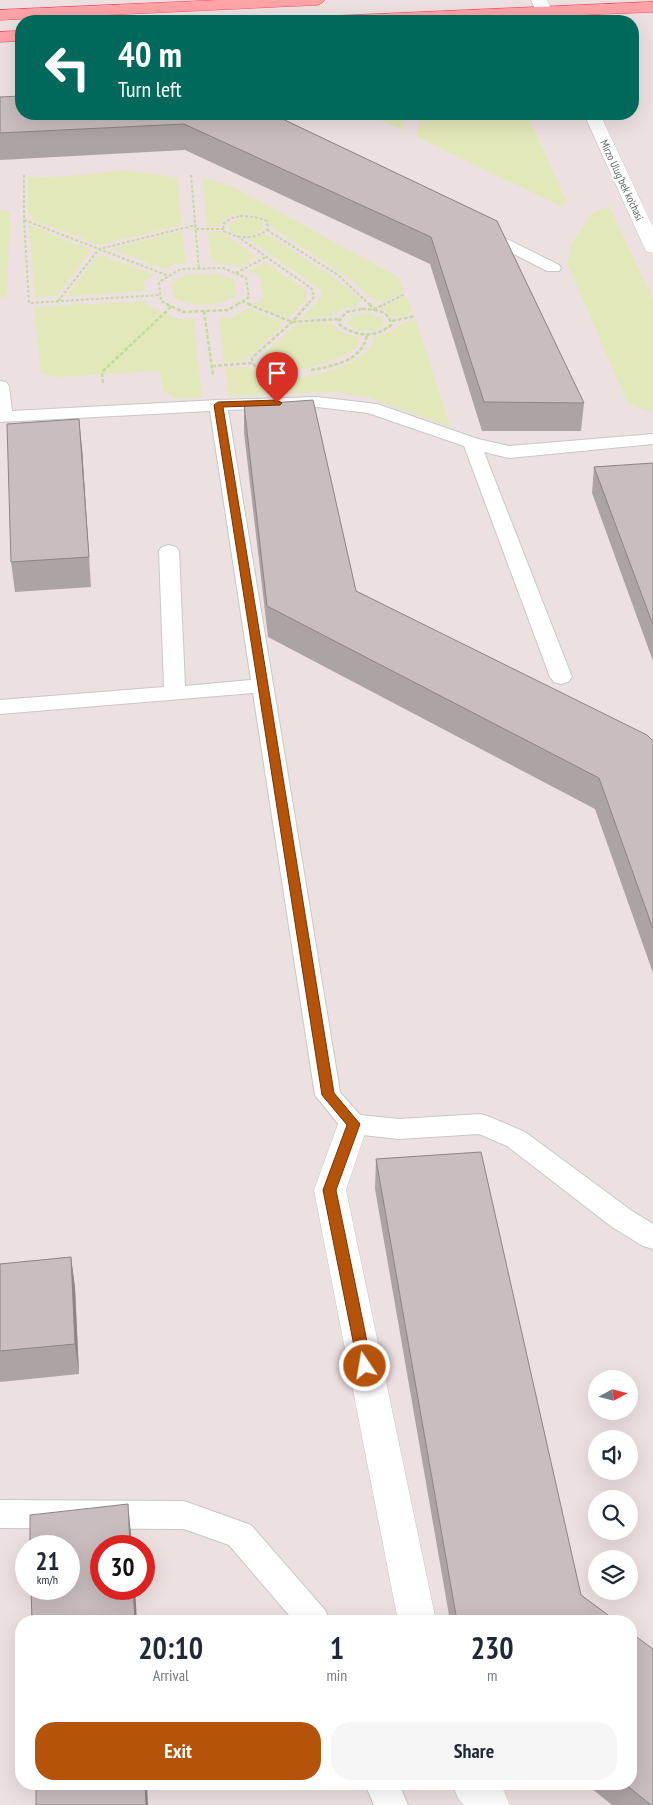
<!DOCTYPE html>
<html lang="en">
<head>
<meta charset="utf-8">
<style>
	body { margin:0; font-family:"PT Sans Narrow",sans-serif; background:#f6f6f7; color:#1f2937; height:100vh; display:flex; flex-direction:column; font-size:19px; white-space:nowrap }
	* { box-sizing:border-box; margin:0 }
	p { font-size:16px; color:#747a83 }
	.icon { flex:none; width:28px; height:28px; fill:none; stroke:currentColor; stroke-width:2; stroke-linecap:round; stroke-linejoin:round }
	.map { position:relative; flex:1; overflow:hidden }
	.side { position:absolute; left:15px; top:1615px; width:622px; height:175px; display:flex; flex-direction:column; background:#fff; border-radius:20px; box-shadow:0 5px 20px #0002 }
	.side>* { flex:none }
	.top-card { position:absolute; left:15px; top:15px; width:624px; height:105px; border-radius:20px; box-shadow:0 5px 20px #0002; background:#00695c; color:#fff; overflow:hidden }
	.needle { width:32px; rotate:83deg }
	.buttons { position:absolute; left:588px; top:1370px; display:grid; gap:10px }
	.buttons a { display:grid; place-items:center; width:50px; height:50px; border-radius:50%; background:#fff; box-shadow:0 5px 20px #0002; font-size:25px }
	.speed { position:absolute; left:15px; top:1535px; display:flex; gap:10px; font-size:25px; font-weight:700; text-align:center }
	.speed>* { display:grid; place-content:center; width:65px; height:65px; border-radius:50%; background:#fff; box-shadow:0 5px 20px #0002; line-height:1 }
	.speed small { font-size:12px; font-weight:400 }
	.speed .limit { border:8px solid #d22; background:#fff; color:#111 }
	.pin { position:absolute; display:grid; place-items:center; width:42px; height:42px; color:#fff; margin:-51px -21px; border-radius:50% 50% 50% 0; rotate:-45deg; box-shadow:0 0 5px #0007 }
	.pin .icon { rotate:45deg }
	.me { position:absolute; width:55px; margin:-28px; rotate:348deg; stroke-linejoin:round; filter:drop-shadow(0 0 4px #0008) }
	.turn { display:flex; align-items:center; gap:18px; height:105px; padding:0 20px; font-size:22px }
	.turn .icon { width:65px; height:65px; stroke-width:2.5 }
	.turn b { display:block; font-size:35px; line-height:42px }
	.eta { display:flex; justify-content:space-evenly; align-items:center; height:85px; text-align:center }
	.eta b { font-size:30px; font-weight:600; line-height:35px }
	.primary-button { display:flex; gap:10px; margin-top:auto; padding:10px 20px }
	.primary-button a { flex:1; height:58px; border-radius:20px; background:#b45309; color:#fff; font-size:20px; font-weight:600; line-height:58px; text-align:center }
	.primary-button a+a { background:#f6f6f7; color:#1f2937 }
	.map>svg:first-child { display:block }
</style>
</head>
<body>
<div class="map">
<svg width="653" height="1805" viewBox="0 0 653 1805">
	<rect width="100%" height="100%" fill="#ede0e1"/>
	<path fill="#e2e8b9" d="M367 114H406L402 130Z
		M420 114H527L567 203 560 206 417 137Z
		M125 171 149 173 178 178 181 225 99 245 33 220 28 212V177C60 179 92 172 125 171Z
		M203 177 233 187 398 277 404 292 384 302H376L350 279 274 229C266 212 226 207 219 227H207Z
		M609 206 653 300V413L628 404 568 265 570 246 591 214Z
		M0 211H10L7 297H0Z
		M245 218 256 219 263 223V229C254 237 239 237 229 230L228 225 235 220Z
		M29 225 91 250 57 296 35 297Z
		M182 231 186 263 175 264 165 269 111 249Z
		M221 231 224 234 257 257 238 267C229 263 218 266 211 260L208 232Z
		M267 234 337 280 361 300 356 306 344 308 332 316 301 319 322 297 320 289 248 239Z
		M99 254 154 275 144 281 145 291 67 296Z
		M265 262 305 290 307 298 289 318 254 304 263 298 260 276 248 271Z
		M218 274 234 280 236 296C215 307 195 308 174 298L172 283 186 275Z
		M406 296 412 311 407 313 408 316 394 317 381 308Z
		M145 301 146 304 177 319H194L202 398H175L164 392 159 371 55 377 41 373 34 307Z
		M248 308 285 323 245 360 224 362 219 318 234 317Z
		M369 313 383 319V325C374 333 352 335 347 321L351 316Z
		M416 320 450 427 367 397 335 392 229 396 225 368C232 368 241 365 248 368 259 371 268 378 281 379 305 379 371 366 374 337 389 335 401 321 416 320Z
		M331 322 338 331 360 338 357 347C341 361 272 385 258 362L266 351 297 324Z"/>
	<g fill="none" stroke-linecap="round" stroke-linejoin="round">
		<g stroke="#c2cac8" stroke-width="2">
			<path id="lane" d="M479 225 559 265 561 268 559 271H547L473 233 471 230 473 227Z
				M0 381 6 382 9 386 12 411 218 400 317 397 377 404 478 439 509 446 653 434V444L509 458 484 452 572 677 568 682 561 684 554 682 550 677 464 446 368 413 317 407 228 410 340 1092 360 1115 399 1119 481 1114 490 1117 525 1132 632 1211 653 1224V1249L643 1246 612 1227 507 1146 479 1134 399 1139 353 1134 344 1131 315 1095 253 693 0 714V700L164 687 159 551 162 547 169 545 176 547 179 551 185 686 251 680 210 411 0 422Z
				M0 1500 184 1501 251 1525 325 1610 330 1621H294L229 1545 184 1529 0 1528Z
				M365 1784H399L408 1805H374Z"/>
		</g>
		<g stroke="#c2cac8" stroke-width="1">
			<path id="street" d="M353 1112 364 1116 368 1124 346 1190 436 1621H398L314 1190 338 1124 342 1116Z
				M452 1784H498L504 1791 510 1805H464L458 1798Z"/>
		</g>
		<g stroke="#c2ccca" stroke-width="1">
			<path id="secondary" d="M531 0H547L557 21H541Z
				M584 114H600L653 227V253L646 251 644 247Z"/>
		</g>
		<g stroke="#fd4966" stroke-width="1">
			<path id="primary" d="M220 0H325L322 3 317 5 0 20V10Z
				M653 2V12L433 21H324L327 18 332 16Z
				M21 31V41L0 42V32Z"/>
		</g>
		<path stroke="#c3db9b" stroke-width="2" stroke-dasharray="3 2" stroke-linecap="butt" d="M24 175V220L29 303 160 295
			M191 175 199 269
			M240 216 255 217 267 221 268 229C255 240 238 239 224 231L223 224 232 218Z
			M24 220 169 276
			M196 229H224
			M267 230 338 275 370 305
			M237 236 312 289 314 297 307 305
			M236 273 266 257
			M58 301 99 249 196 225
			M242 301 251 305
			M169 305 161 301 159 282 181 269 223 268 246 278 249 297 236 305
			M383 305 405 294"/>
		<path stroke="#c3db9b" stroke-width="2.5" stroke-dasharray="4 2" stroke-linecap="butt" d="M166 304 184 312 228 310 238 304
			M248 304 292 322 339 319
			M369 304 374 309 385 304
			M362 309C374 309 390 310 391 325 376 338 356 337 340 325L339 321 346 312Z
			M204 311 213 375
			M392 321 415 316
			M212 366 252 363
			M311 370C334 366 362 361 367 335
			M266 372C259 369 252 367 252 358L292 322 308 304
			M103 383 102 372 172 306"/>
		<use href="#lane" fill="#fff" fill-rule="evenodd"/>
		<use href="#street" fill="#fff" fill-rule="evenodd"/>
		<use href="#secondary" fill="#fff" fill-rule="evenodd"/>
		<use href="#primary" fill="#ffa3a7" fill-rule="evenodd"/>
	</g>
	<path fill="#aca3a4" d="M0 97 272 114 497 221 584 403 581 431H482L430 264 185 150 0 160Z
		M244 405 356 591 653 741V973L595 809 268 637 244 433Z
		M82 448 91 587 15 592 11 562Z
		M653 463V661L592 493 594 467Z
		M376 1159 581 1595 616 1621H450L375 1189Z
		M71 1257 75 1288 79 1374 0 1382V1264Z
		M586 1784H631L653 1805H612Z"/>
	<path fill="#8c8486" d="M79 419 82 448 91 587 89 557Z
		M71 1257 75 1288 79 1374 75 1344Z
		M128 1504 131 1533 132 1546H130Z
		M133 1589H135L137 1621H135Z
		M145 1784H147L148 1805H146Z"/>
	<path fill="#c8bdbf" stroke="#8c8486" d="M21 96V114H272L497 221 584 403 484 402 431 237 184 124 0 133V97Z
		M313 400 356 591 647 735 653 741V929L599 778 267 606 244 405Z
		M79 419 89 557 11 562 7 424Z
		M653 463V625L594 467Z
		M481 1152 581 1595 616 1621H457L376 1159Z
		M71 1257 75 1344 0 1351V1264Z
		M128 1504 130 1546H101V1589H133L135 1621H32L31 1589H69V1546H30V1515Z
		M631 1633 653 1649V1805H651L625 1784H631Z
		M36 1784H145L146 1805H36Z"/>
	<path fill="#b45309" stroke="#753606" d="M277 400 282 403 280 405 223 407 334 1093 360 1124 336 1190 372 1366 370 1370 365 1372 360 1370 358 1366 323 1190 347 1125 322 1095 214 405 218 402Z"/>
	<g text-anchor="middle" stroke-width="5" stroke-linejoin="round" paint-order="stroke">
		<g font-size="11" fill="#59625f" stroke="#fff">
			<text transform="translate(622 180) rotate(65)" y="4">Mirzo Ulug'bek ko'chasi</text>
		</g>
	</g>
</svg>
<div class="buttons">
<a><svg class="needle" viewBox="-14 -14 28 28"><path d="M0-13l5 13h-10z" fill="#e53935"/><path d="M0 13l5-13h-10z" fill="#747a83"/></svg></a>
<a><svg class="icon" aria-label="sound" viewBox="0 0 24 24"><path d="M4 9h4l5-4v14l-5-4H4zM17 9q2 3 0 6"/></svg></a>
<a><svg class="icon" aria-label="search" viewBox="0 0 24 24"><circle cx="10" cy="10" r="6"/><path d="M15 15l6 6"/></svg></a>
<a><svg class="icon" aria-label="layers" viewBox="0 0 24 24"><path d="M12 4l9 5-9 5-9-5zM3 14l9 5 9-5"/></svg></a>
</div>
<div class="speed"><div>21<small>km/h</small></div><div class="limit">30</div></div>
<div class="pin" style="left:277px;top:403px;background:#d93025"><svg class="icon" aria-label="arrive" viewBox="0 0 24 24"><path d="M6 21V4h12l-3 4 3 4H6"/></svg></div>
<svg class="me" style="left:365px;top:1366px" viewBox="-20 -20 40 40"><circle r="17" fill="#b45309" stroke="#fff" stroke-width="3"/><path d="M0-11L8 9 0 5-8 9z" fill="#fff"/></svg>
<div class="top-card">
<div class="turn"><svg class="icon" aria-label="left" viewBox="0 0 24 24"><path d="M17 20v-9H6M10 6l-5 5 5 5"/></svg><div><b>40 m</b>Turn left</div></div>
</div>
<section class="side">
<div class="eta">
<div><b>20:10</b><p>Arrival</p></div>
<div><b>1</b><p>min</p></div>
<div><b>230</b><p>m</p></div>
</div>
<div class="primary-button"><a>Exit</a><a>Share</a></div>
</section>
</div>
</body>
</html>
